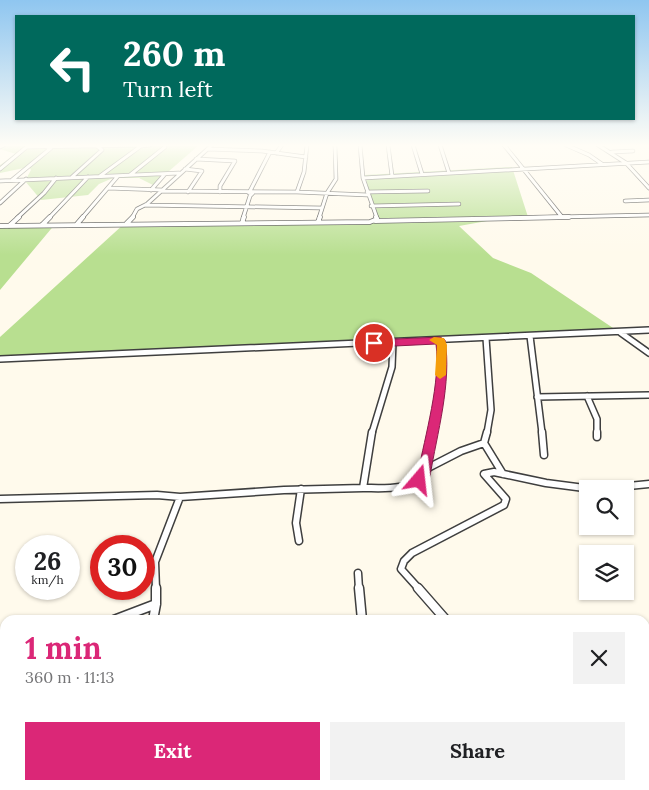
<!DOCTYPE html>
<html lang="en">
<head>
<meta charset="utf-8">
<style>
	body { margin:0; font-family:Lora,serif; background:#f2f2f2; color:#202124; height:100vh; display:flex; flex-direction:column; font-size:19px; white-space:nowrap }
	* { box-sizing:border-box; margin:0 }
	p { font-size:16px; color:#757577 }
	.icon { flex:none; width:28px; height:28px; fill:none; stroke:currentColor; stroke-width:2; stroke-linecap:round; stroke-linejoin:round }
	.map { position:relative; flex:1; overflow:hidden }
	.side { position:absolute; left:0px; top:615px; width:650px; height:175px; display:flex; flex-direction:column; background:#fff; border-radius:15px 15px 0 0; box-shadow:0 1px 4px #0004 }
	.side>* { flex:none }
	.top-card { position:absolute; left:15px; top:15px; width:620px; height:105px; border-radius:0px; box-shadow:0 1px 4px #0004; background:#00695c; color:#fff; overflow:hidden }
	.controls { position:absolute; left:579px; top:480px; display:grid; gap:10px }
	.controls a { display:grid; place-items:center; width:55px; height:55px; border-radius:0px; background:#fff; box-shadow:0 1px 4px #0004; font-size:25px }
	.speed { position:absolute; left:15px; top:535px; display:flex; gap:10px; font-size:25px; font-weight:700; text-align:center }
	.speed>* { display:grid; place-content:center; width:65px; height:65px; border-radius:50%; background:#fff; box-shadow:0 1px 4px #0004; line-height:1 }
	.speed small { font-size:12px; font-weight:400 }
	.speed .limit { border:8px solid #d22; background:#fff; color:#111 }
	.pin { position:absolute; display:grid; place-items:center; width:42px; height:42px; color:#fff; margin:-21px; border:2px solid #fff; border-radius:50%; box-shadow:0 1px 5px #0007 }
	.me { position:absolute; width:55px; margin:-28px; rotate:17deg; stroke-linejoin:round; filter:drop-shadow(0 0 4px #0008) }
	.turn { display:flex; align-items:center; gap:18px; height:105px; padding:0 25px; font-size:22px }
	.turn .icon { width:65px; height:65px; stroke-width:2.5 }
	.turn b { display:block; font-size:35px; line-height:42px }
	.round { display:grid; place-items:center; flex:none; width:52px; height:52px; border-radius:0px; background:#f2f2f2 }
	.headline { display:flex; align-items:center; justify-content:space-between; height:85px; padding:0 25px }
	h1 { font-size:30px; font-weight:800; line-height:38px; color:#db2777 }
	.primary-button { display:flex; gap:10px; margin-top:auto; padding:10px 25px }
	.primary-button a { flex:1; height:58px; border-radius:0px; background:#db2777; color:#fff; font-size:20px; font-weight:800; line-height:58px; text-align:center }
	.primary-button a+a { background:#f2f2f2; color:#202124 }
	.map>svg:first-child { display:block }
</style>
</head>
<body>
<div class="map">
<svg width="649" height="790" viewBox="0 0 649 790">
	<rect width="100%" height="100%" fill="#fffaec"/>
	<path fill="#b8df90" d="M7 145H199L153 185 139 178H113L99 184 88 195 41 200 25 181 31 170 29 167 0 173V165L16 154 0 149Z
		M512 167 528 217 487 221 459 226 493 258 531 273 619 332 0 356V337L125 223 376 220 365 175Z
		M56 223 0 290V224Z"/>
	<g fill="none" stroke-linecap="round" stroke-linejoin="round">
		<g stroke="#3f3f3f" stroke-width="4.5">
			<path id="minor-far4" d="M360 145 363 178
				M388 145 392 176
				M413 145 422 174
				M440 145 449 173
				M504 145 562 217
				M566 145 589 155 602 164
				M598 145 626 163 649 188
				M0 147 4 145
				M27 147 142 145
				M208 149 262 151 306 157
				M612 152 633 151
				M276 153 282 145
				M196 159 235 161 220 186V192
				M0 169 29 145
				M185 169 202 171 188 192
				M130 175 165 147
				M100 176 141 146 150 145
				M72 177 102 150 97 146
				M12 180 51 148 47 147
				M0 181 179 173
				M108 188 162 190
				M151 190 165 174
				M160 191 297 192 368 195
				M297 192 304 172 307 145
				M367 192 428 191
				M249 193 270 152
				M625 201 649 200
				M0 203 26 179
				M145 205 322 208
				M371 206 459 204
				M17 218 44 193 56 178
				M49 218 88 177
				M82 218 118 176
				M132 218 137 209 147 204 212 145
				M243 218 250 196 253 193
				M319 218 327 193 336 179 335 145
				M377 218 363 178 649 162
				M512 218 649 215"/>
		</g>
		<g stroke="#3f3f3f" stroke-width="5.5">
			<path id="minor-far3" d="M375 221 569 217
				M318 222 320 217
				M127 223 133 217
				M242 223 244 217
				M77 224 83 217
				M42 225 50 217
				M0 226 370 222 377 219 376 217
				M9 226 19 217"/>
		</g>
		<g stroke="#3f3f3f" stroke-width="8">
			<path id="minor-far2" d="M621 333 649 353
				M530 336 542 433
				M486 338 491 410 487 433
				M0 359 649 330
				M587 396 597 419V433
				M537 397 649 395
				M372 433 392 367 393 342
				M432 433C437 402 445 371 440 340"/>
		</g>
		<g stroke="#3f3f3f" stroke-width="9">
			<path id="minor-far1" d="M487 432 484 443 503 474
				M542 432 544 455
				M597 432V437
				M424 470 461 451 484 443
				M363 488C383 488 409 491 424 475L432 432
				M598 489 649 484
				M0 499 157 495 180 497 284 490 363 488 372 432
				M299 541 296 523 301 489
				M358 573 359 589
				M156 589 155 562 180 497
				M419 589 401 569 404 561 412 553 504 505 506 499 484 474 494 472 546 483 592 489"/>
		</g>
		<g stroke="#3f3f3f" stroke-width="11">
			<path id="minor" d="M359 588 362 620
				M418 588 446 620
				M114 620 156 604
				M153 620 156 604V588
				M0 667 5 664
				M0 741 5 737
				M149 785V790
				M468 785 472 790
				M526 790 531 785"/>
		</g>
		<use href="#minor-far4" stroke="#fff" stroke-width="3"/>
		<use href="#minor-far3" stroke="#fff" stroke-width="4"/>
		<use href="#minor-far2" stroke="#fff" stroke-width="5"/>
		<use href="#minor-far1" stroke="#fff" stroke-width="6"/>
		<use href="#minor" stroke="#fff" stroke-width="8"/>
	</g>
	<linearGradient id="sky" x2="0" y2="1"><stop stop-color="#8fc6f0"/><stop offset="0.57" stop-color="#fffdf6"/><stop offset="1" stop-color="#fffdf6" stop-opacity="0"/></linearGradient>
	<rect width="649" height="255" fill="url(#sky)"/>
	<path fill="#db2777" stroke="#8e194d" d="M440 337 445 340C452 382 437 434 430 476 427 483 422 487 414 484L412 480 418 473C425 436 441 381 436 344L374 347 369 343 374 340Z"/>
	<path fill="#f59e0b" d="M434 337 444 338 447 345 446 375 440 379 435 375 437 345 429 340Z"/>
</svg>
<div class="controls">
<a><svg class="icon" aria-label="search" viewBox="0 0 24 24"><circle cx="10" cy="10" r="6"/><path d="M15 15l6 6"/></svg></a>
<a><svg class="icon" aria-label="layers" viewBox="0 0 24 24"><path d="M12 4l9 5-9 5-9-5zM3 14l9 5 9-5"/></svg></a>
</div>
<div class="speed"><div>26<small>km/h</small></div><div class="limit">30</div></div>
<div class="pin" style="left:374px;top:343px;background:#d93025"><svg class="icon" aria-label="arrive" viewBox="0 0 24 24"><path d="M6 21V4h12l-3 4 3 4H6"/></svg></div>
<svg class="me" style="left:419px;top:480px" viewBox="-20 -20 40 40"><path d="M0-17L14 15 0 8-14 15z" fill="#db2777" stroke="#fff" stroke-width="4"/></svg>
<div class="top-card">
<div class="turn"><svg class="icon" aria-label="left" viewBox="0 0 24 24"><path d="M17 20v-9H6M10 6l-5 5 5 5"/></svg><div><b>260 m</b>Turn left</div></div>
</div>
<section class="side">
<div class="headline"><div><h1>1 min</h1><p>360 m · 11:13</p></div><a class="round"><svg class="icon" aria-label="close" viewBox="0 0 24 24"><path d="M6 6l12 12M18 6L6 18"/></svg></a></div>
<div class="primary-button"><a>Exit</a><a>Share</a></div>
</section>
</div>
</body>
</html>
